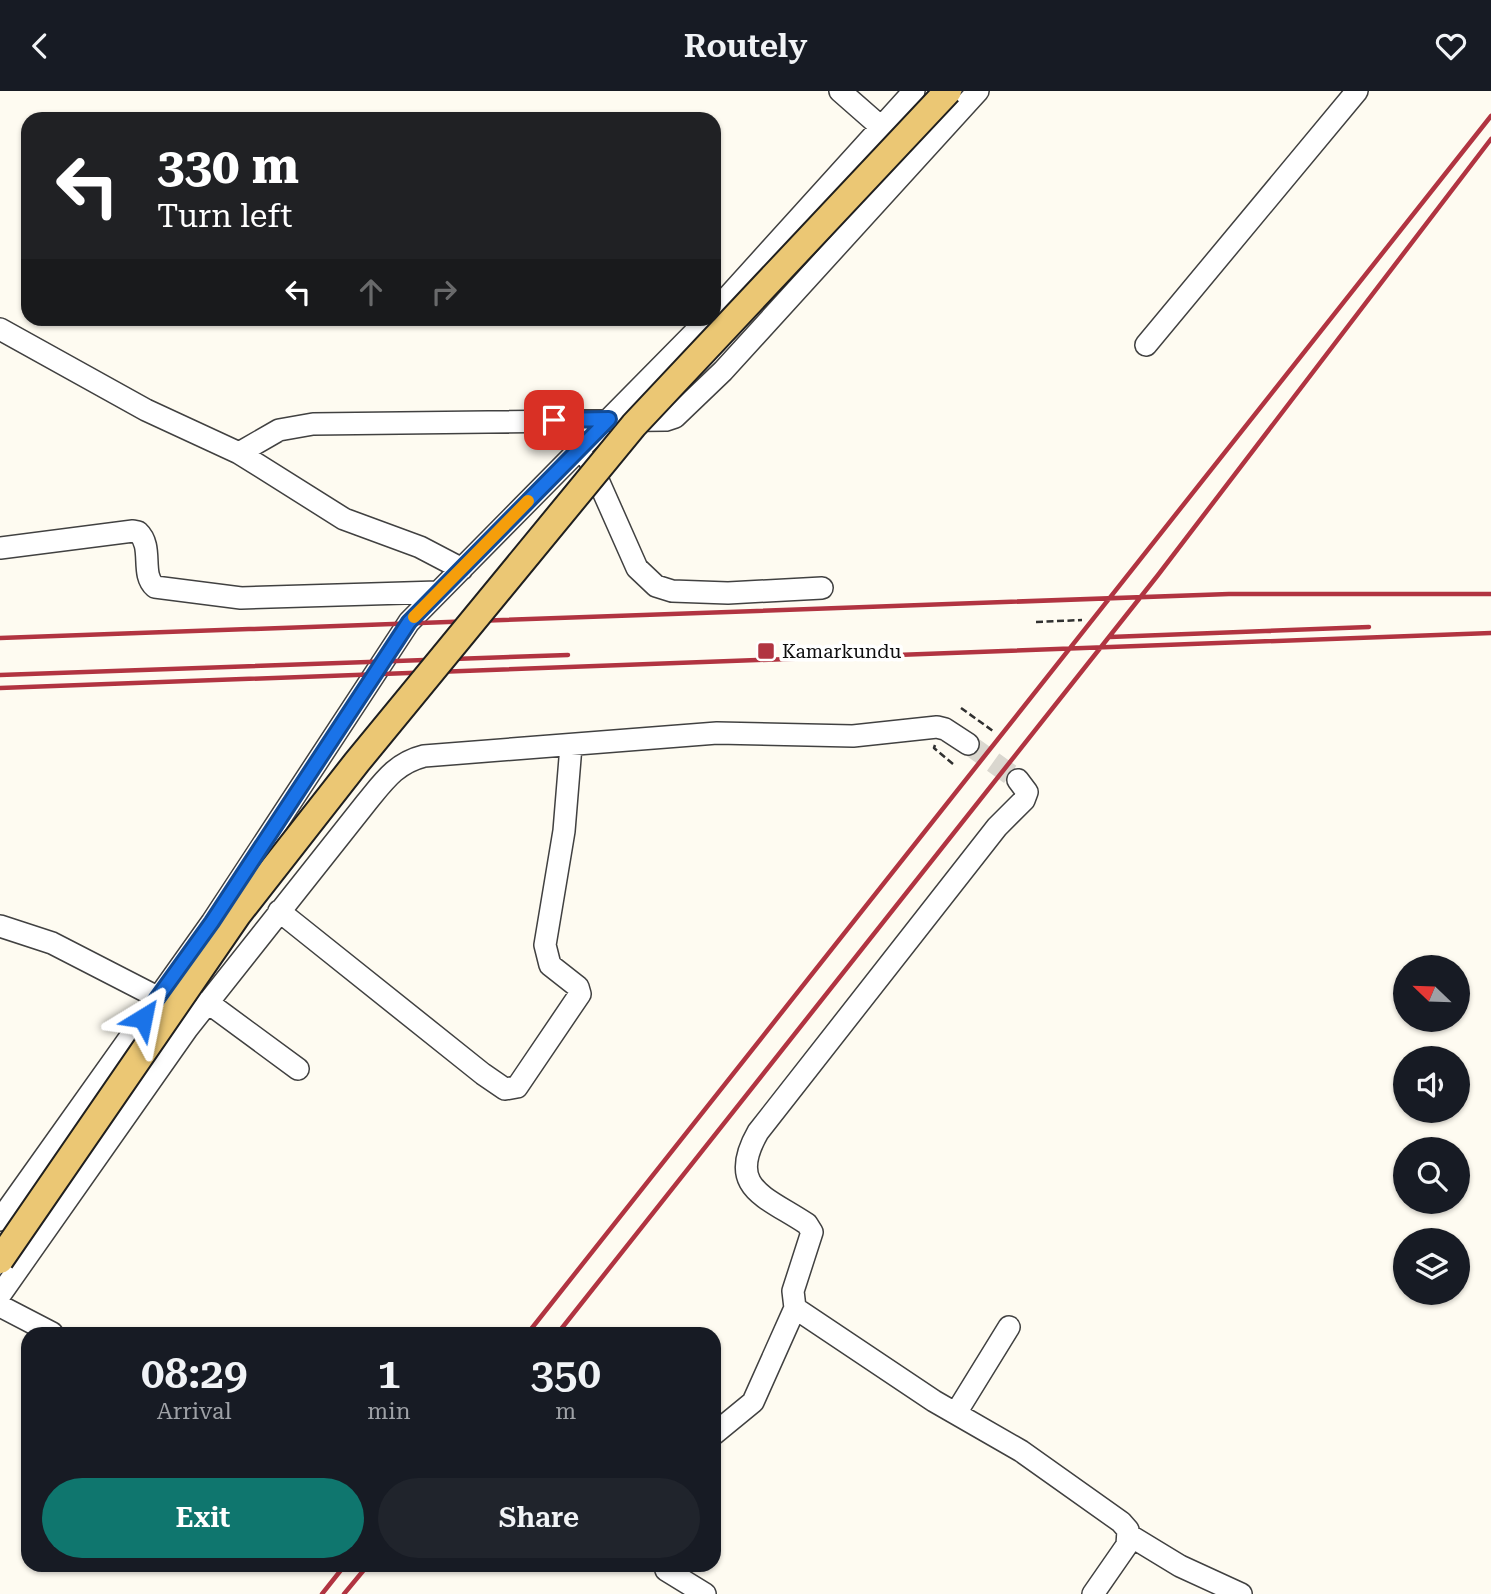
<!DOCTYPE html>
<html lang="en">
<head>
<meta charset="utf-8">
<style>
	body { margin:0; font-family:"Roboto Serif",serif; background:#20242c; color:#f1f3f6; height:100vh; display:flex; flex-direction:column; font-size:26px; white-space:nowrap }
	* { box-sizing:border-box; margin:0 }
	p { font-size:23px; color:#9ea1a6 }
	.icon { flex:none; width:38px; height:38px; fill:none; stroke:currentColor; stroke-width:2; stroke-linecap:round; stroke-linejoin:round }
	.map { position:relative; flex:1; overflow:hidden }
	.sheet { position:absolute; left:21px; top:1236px; width:700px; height:245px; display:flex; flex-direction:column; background:#171b24; border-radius:21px; box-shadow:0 2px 5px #0004 }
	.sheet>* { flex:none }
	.top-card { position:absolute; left:21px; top:21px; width:700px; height:214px; border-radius:21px; box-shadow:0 2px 5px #0004; background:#202124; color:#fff; overflow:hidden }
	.needle { width:46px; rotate:293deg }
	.fabs { position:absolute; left:1393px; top:864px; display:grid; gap:14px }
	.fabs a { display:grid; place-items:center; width:77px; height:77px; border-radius:50%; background:#171b24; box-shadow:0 2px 5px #0004; font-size:35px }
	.pin { position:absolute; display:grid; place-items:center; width:60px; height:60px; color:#fff; margin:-30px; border-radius:14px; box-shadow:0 4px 10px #0006 }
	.me { position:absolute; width:77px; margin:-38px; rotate:35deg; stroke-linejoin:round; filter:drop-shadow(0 0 5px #0008) }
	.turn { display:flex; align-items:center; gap:24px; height:147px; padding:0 21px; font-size:32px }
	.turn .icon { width:91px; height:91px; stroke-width:2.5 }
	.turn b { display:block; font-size:49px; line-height:60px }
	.lanes { display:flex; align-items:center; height:66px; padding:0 21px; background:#0003; justify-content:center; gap:35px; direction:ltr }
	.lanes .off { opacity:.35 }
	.eta { display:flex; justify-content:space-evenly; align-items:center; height:119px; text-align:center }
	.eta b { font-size:42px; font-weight:600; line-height:49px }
	.primary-button { display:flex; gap:14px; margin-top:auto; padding:14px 21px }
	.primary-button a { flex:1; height:80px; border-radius:42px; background:#0f766e; color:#fff; font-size:28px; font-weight:600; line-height:80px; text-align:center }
	.primary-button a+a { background:#20242c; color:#f1f3f6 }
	header { display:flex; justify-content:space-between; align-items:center; height:91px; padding:0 21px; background:#171b24; font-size:32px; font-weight:600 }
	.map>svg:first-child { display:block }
</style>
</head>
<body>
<header><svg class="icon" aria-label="back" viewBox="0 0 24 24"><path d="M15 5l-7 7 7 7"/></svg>Routely<svg class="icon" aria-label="heart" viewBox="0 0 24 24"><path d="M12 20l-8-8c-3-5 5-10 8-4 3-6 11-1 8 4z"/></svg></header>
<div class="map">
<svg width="1491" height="1503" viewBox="0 0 1491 1503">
	<rect width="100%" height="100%" fill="#fefbf1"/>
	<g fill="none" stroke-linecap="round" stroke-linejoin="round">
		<path stroke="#dad7cf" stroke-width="21" stroke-dasharray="21 10" stroke-linecap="butt" d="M968 653 1018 689"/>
		<g stroke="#414141" stroke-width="24">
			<path id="minor" d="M840 0 881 36
				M714 221 914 0
				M0 238 146 319 239 362 344 428 420 456 462 478
				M1146 254 1357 0
				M239 362 279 339 313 333 666 329 675 326 723 280 978 0
				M590 371 637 477 656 495 672 500 728 502 822 497
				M0 457 133 440 138 441C154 456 140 483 155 496L241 507 438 501
				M1018 689 1027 701 1024 709 997 736 758 1041C726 1097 765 1105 807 1133L812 1141 793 1200 795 1217 934 1310 1021 1360 1121 1431 1128 1439 1127 1454 1093 1503
				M279 820 483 983 505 998 517 996 580 903 578 896 550 874 545 854 564 740 571 655
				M0 835 52 852 157 906
				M207 911 298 978
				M0 1129 212 831 409 531 708 228
				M0 1204 187 938 366 712C384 690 396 672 424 665L717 642 853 645 937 636 945 638 968 653
				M0 1215 52 1242
				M956 1322 1009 1236
				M714 1343 753 1311 795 1217
				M1129 1444 1180 1475 1241 1503
				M666 1479 705 1503"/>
		</g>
		<path stroke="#303030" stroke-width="2.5" stroke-dasharray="7 3.5" stroke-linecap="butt" d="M1036 531 1082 529
			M961 617 993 640
			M935 654 934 657 953 673"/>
		<use href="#minor" stroke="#fff" stroke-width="21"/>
		<path stroke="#b13441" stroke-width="4.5" d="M1110 546 1369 536
			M0 547 1229 503H1491
			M0 584 568 564
			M0 597 1491 542
			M528 1242 1491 25
			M558 1242 1158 484 1491 48
			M322 1503 345 1474
			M344 1503 368 1474"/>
		<g stroke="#1f1f1f" stroke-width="30" stroke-linecap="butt">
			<path id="major-bridge" d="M0 1169 238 823 357 671 634 334 948 0"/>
		</g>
		<use href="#major-bridge" stroke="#ebc774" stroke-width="26"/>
	</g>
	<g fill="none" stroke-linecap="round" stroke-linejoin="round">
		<g stroke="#114b97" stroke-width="18">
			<path id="route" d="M143 927 212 831 409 531 609 328 554 329"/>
		</g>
		<use href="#route" stroke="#1a73e8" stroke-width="12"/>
		<path stroke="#f59e0b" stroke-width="12" d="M414 526 528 410"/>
	</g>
	<rect fill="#b13441" stroke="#fff" stroke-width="2.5" x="757" y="551" width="18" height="18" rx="3.5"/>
	<g text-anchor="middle" stroke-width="7" stroke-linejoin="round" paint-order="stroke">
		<g font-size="19" fill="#0e0e0e" stroke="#fff" text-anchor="start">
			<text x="782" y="567">Kamarkundu</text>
		</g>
	</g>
</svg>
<div class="fabs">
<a><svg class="needle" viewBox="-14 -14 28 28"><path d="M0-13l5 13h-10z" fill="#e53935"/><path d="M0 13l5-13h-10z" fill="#9ea1a6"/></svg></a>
<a><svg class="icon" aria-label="sound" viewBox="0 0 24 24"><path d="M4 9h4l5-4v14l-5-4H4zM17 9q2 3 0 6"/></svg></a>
<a><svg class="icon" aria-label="search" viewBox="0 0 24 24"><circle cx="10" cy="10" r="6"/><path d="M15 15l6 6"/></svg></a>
<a><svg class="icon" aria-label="layers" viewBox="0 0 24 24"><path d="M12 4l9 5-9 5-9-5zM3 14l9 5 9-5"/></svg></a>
</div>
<div class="pin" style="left:554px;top:329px;background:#d93025"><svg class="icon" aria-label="arrive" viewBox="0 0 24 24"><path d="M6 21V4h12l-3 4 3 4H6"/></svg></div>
<svg class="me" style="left:143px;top:927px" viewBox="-20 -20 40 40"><path d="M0-17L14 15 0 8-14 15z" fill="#1a73e8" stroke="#fff" stroke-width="4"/></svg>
<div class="top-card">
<div class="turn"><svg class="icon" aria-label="left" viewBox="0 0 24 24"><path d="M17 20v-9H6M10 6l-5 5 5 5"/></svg><div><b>330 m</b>Turn left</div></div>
<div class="lanes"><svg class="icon" aria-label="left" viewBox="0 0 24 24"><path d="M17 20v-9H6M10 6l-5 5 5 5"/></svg><svg class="icon off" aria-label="ahead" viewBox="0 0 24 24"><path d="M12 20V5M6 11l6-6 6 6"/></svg><svg class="icon off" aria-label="right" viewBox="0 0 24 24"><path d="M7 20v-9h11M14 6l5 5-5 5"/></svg></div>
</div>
<section class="sheet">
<div class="eta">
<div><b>08:29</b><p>Arrival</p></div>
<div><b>1</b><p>min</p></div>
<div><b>350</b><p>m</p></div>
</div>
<div class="primary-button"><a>Exit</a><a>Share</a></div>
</section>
</div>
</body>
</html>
